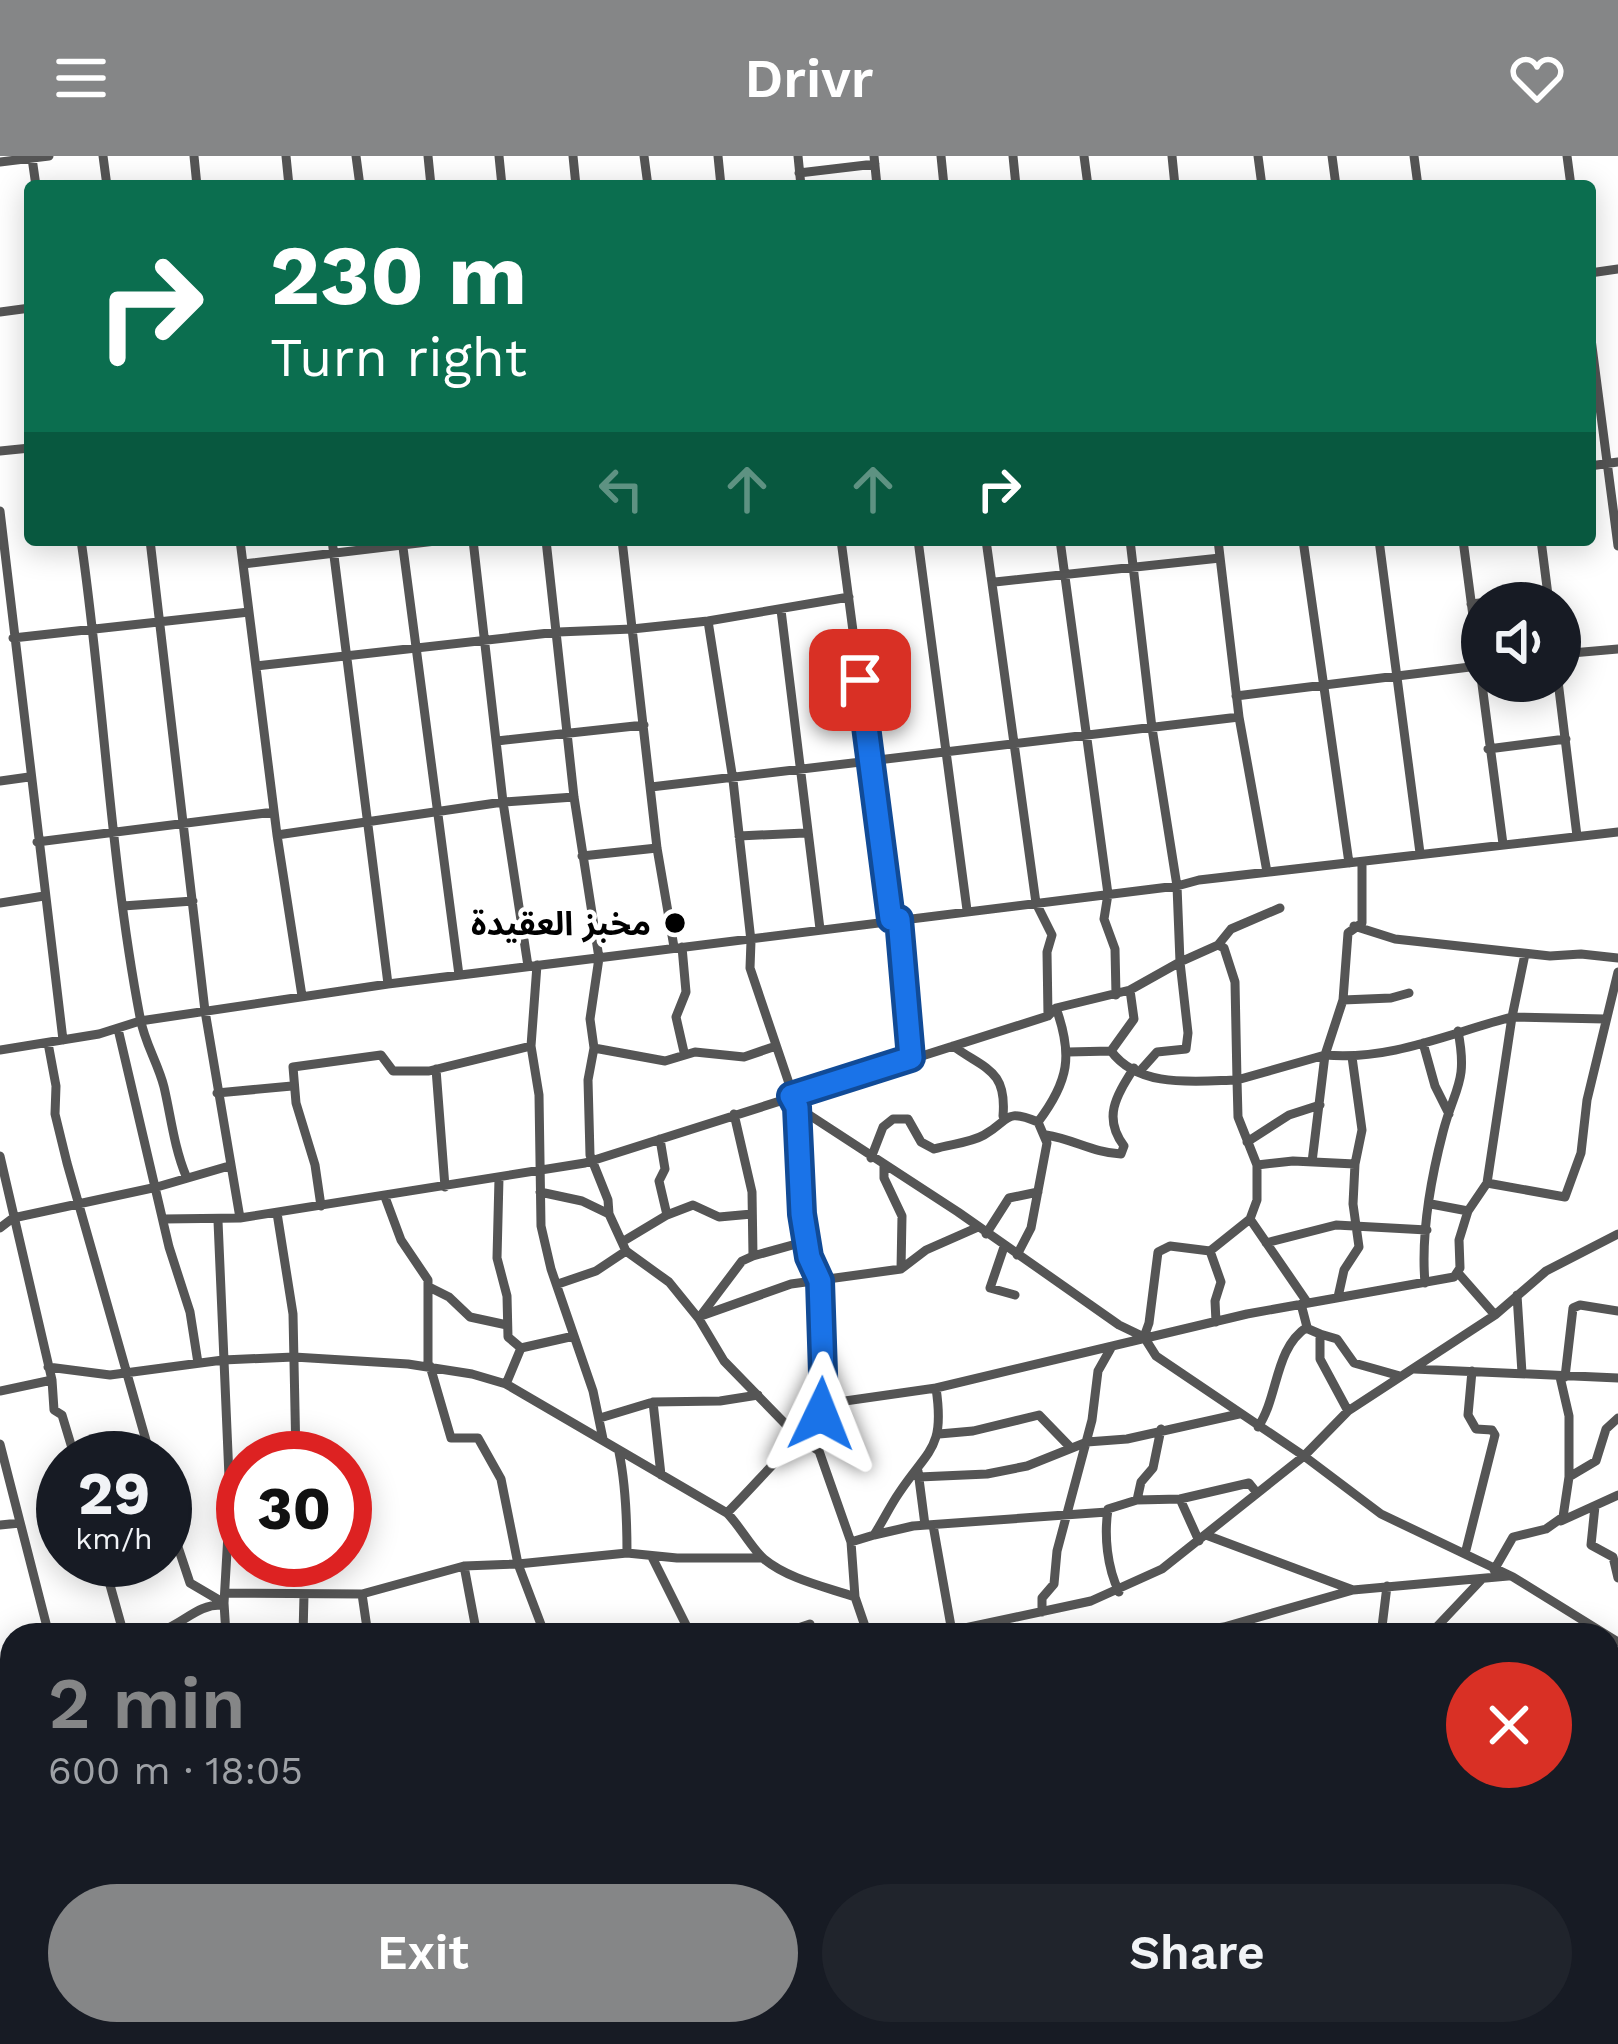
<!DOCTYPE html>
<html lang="en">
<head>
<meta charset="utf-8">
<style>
	body { margin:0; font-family:"Work Sans","Noto Sans Arabic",sans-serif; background:#20242c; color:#f1f3f6; height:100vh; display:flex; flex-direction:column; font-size:45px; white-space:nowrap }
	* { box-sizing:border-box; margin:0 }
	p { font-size:39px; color:#9ea1a6 }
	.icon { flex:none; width:66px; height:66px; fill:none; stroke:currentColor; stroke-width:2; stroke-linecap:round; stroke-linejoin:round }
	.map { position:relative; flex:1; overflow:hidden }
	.sheet { position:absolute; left:0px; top:1467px; width:1620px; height:423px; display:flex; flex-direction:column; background:#171b24; border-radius:36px 36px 0 0; box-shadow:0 6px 30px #0003 }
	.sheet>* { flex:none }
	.hud { position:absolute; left:24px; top:24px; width:1572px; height:366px; border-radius:12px; box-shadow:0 6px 30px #0003; background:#0b6e4f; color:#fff; overflow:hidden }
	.buttons { position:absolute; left:1461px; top:426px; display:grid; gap:24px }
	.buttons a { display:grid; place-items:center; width:120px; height:120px; border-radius:50%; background:#171b24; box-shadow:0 6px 30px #0003; font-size:60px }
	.speed { position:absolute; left:36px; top:1275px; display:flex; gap:24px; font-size:60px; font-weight:700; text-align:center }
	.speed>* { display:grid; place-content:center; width:156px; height:156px; border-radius:50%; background:#171b24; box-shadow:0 6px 30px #0003; line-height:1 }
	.speed small { font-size:30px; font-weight:400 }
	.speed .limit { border:18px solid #d22; background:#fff; color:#111 }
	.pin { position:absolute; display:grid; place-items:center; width:102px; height:102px; color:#fff; margin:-51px; border-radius:24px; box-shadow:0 6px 18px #0006 }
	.me { position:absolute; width:132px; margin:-66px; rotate:2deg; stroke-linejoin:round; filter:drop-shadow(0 0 9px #0008) }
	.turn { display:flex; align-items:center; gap:42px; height:252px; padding:0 48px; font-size:54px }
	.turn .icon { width:156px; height:156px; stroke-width:2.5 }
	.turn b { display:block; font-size:84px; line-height:102px }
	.lanes { display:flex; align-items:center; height:114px; padding:0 48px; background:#0003; justify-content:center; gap:60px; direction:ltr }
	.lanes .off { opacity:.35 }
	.round { display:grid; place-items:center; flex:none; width:126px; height:126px; border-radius:63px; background:#20242c }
	.head { display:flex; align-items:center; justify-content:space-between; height:204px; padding:0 48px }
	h1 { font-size:72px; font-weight:600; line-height:90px; color:#858687 }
	.action { display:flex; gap:24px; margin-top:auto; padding:24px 48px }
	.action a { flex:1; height:138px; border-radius:72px; background:#858687; color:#fff; font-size:48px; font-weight:600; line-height:138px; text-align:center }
	.action a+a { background:#20242c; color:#f1f3f6 }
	header { display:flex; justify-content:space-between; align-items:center; height:156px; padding:0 48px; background:#858687; color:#fff; font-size:54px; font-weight:600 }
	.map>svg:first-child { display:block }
</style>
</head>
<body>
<header><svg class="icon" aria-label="menu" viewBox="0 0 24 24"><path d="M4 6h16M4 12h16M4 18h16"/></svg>Drivr<svg class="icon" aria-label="heart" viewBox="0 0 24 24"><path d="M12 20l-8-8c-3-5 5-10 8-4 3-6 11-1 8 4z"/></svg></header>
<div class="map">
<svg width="1618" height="1888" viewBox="0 0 1618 1888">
	<rect width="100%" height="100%" fill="#fff"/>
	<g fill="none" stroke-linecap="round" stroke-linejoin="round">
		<path stroke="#555" stroke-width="9" d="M103 0 107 30
			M194 0 197 30
			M286 0 289 30
			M356 0 360 30
			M428 0 431 30
			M499 0 502 30
			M573 0 576 30
			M644 0 648 30
			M718 0 721 30
			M798 0 801 30
			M874 0 877 30
			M941 0 944 30
			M1013 0 1016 30
			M1084 0 1088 30
			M1172 0 1175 30
			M1258 0 1262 30
			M1332 0 1336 30
			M1414 0 1418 30
			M1567 0 1571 30
			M32 2 36 30
			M0 6 49 0
			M799 17 875 8
			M1590 117 1618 113
			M0 156 30 152
			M1590 175 1618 390
			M0 295 30 292
			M1590 310 1618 306
			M0 355 63 884
			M81 384C104 543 110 704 140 861 144 886 158 907 164 931 171 961 174 991 186 1020
			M150 384 205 855 240 1062
			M240 384 277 679 302 840
			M332 384 388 828
			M402 384 459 819
			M473 384 503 646 528 810
			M546 384 574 641 599 802 590 863 594 892 588 924 590 999 608 1044 609 1058 626 1095 669 1126 699 1163 724 1205 799 1282 819 1295
			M622 384 657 692 674 791
			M841 384 891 763
			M918 384 967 754
			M986 384 1036 747 1052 779 1047 796 1048 860
			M1060 384 1108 738 1104 763 1115 793 1116 839
			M1218 384 1239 561 1267 716
			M1303 384 1349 707
			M1379 384 1420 697
			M1463 384 1503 688
			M1541 384 1549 447
			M243 408 444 384
			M995 426 1220 402
			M1471 448 1548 439
			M781 454 820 773
			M708 465 733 624 751 785 750 812 797 951 802 1058 809 1101 820 1125 824 1248 819 1295 851 1386 855 1441
			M13 482 249 456
			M1560 498 1618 493
			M256 510 558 476 632 473 708 465 849 441
			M1558 525 1577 680
			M1236 540 1478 510
			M497 585 644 569
			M1488 593 1566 583
			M0 625 29 621
			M651 631 1239 561
			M277 679 503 646 574 641
			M739 680 805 677
			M37 686 274 656
			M582 700 657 692
			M0 747 44 740
			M123 750 193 745
			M899 763 911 902
			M1354 770 1395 783 1550 800 1581 798 1618 802
			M1218 789 1231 773 1280 752
			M682 791 686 836 676 861 684 896
			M537 809 531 890 539 939 541 1070 551 1113 593 1235 603 1283
			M1343 844 1391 842 1409 837
			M118 873 169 1091 190 1156 198 1207
			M48 887 56 930 55 958 67 1007 151 1302
			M1423 887 1435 930 1449 958
			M953 890C984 913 1007 913 1003 960
			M594 892 665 905 695 896 744 901 776 890
			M0 894 99 878 140 865 388 828 1177 730 1199 724 1618 676
			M1111 895 1134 863 1130 834
			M1068 896 1111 895C1139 933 1196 925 1237 924L1235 826 1224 792 1218 789 1180 806 1188 877 1186 893 1157 896 1140 915
			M436 913 445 1031
			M217 937 292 930
			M797 951 958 1056 1119 1169 1144 1181 1156 1200 1304 1300 1381 1358 1513 1421 1618 1486
			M1046 979C1073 983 1094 997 1121 998L1124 990C1102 961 1117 939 1134 912
			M660 983 665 1013 659 1025 667 1059
			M1247 986 1289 959 1320 949
			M0 1000 52 1224 54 1254 62 1259 75 1302
			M871 1002 883 971 893 963H908L921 986 934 993C950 988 970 987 984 979 1011 964 1003 952 1038 966
			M1312 1006 1325 899C1390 905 1450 877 1512 861L1525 798
			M1257 1009 1293 1005 1355 1008
			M884 1010V1022L902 1060 901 1113
			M499 1022 497 1102 507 1140 508 1181 521 1192
			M1487 1027 1565 1041 1581 997 1587 944 1618 816
			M540 1036 582 1045 609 1058
			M385 1041 401 1084 428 1124V1210
			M1431 1048 1468 1055
			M321 1050 315 1009 296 947 293 911 381 899 393 915H429L531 890
			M277 1057 293 1158 296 1302
			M164 1063 240 1062 585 1007 1048 860 1056 852 1130 834 1180 806 1177 730 1152 572 1130 384
			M1250 1063 1307 1146
			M218 1065 230 1344 224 1447 226 1479
			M0 1072 13 1062 157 1031 229 1010
			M986 1078 1009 1042 1038 1036
			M622 1086 667 1059 693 1049 719 1061 752 1058
			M1266 1087 1336 1069 1427 1074
			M1004 1091 990 1132 1015 1139
			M1210 1095 1221 1126 1215 1145 1216 1166
			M1017 1099 1031 1072 1047 987 1038 966C1069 925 1073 899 1056 852
			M753 1100 807 1085
			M1459 1118 1495 1159
			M1425 1127C1421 1080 1431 1022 1443 976 1455 930 1468 927 1458 875
			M558 1128 596 1115 626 1095
			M429 1131 449 1141 470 1161 507 1169
			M1517 1139 1522 1217
			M1338 1141 1344 1114 1359 1091 1353 1048 1355 1008 1362 974 1352 901
			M702 1158 742 1105 753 1100 752 1036 734 958
			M701 1160 791 1128 901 1113 926 1094 976 1072
			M1306 1172 1320 1178V1203L1348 1255
			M1320 1178 1337 1183 1354 1207 1400 1220
			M1144 1181 1149 1167 1158 1096 1170 1090 1210 1095 1250 1063 1257 1044V1009L1238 961 1237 924 1325 899 1343 844 1348 777 1362 767V706
			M521 1192 574 1180
			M430 1210 451 1282H478L501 1323 518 1408 545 1479
			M48 1211 110 1219 223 1204 294 1201 408 1208 472 1218 506 1228 727 1357C740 1370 752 1393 764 1403 788 1423 826 1431 855 1441L868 1479
			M1414 1213 1618 1222
			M1565 1221 1573 1152 1580 1149 1618 1155
			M506 1228 521 1192
			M0 1235 52 1224
			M653 1246 661 1319
			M824 1248 936 1232
			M600 1262 653 1246 720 1245 758 1239
			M1258 1271C1279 1240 1274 1193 1307 1171L1301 1148
			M939 1278 973 1275 1039 1259 1071 1292
			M0 1288 49 1479
			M619 1296C625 1325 627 1366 627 1397
			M918 1315 925 1369
			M919 1321 987 1318 1027 1310 1087 1286 1127 1283 1239 1258
			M1569 1321 1596 1305 1606 1273 1618 1262
			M1180 1343 1199 1385
			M1137 1344 1180 1343 1249 1327 1257 1337
			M1595 1350 1591 1389 1613 1401 1618 1422
			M165 1352 190 1427 224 1447
			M727 1357C752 1332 773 1307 799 1282
			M1561 1365 1618 1339
			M0 1369 20 1367
			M933 1369 952 1476
			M874 1379 913 1370 1107 1356
			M1206 1379 1353 1434
			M851 1386 874 1379C883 1365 890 1350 899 1337 929 1292 945 1293 936 1232L1247 1158 1454 1121 1460 1112 1459 1084 1468 1055 1487 1027 1512 861 1605 863
			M1465 1398 1495 1279 1492 1274 1476 1273 1468 1259 1472 1215
			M652 1401 691 1479
			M103 1404 124 1479
			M464 1410 477 1479
			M1494 1414 1513 1381 1546 1373 1563 1361 1569 1321V1260L1560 1221
			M1119 1436C1107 1411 1104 1380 1108 1353L1137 1344 1141 1326 1153 1312 1161 1273
			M225 1437 362 1438 464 1410 518 1408 627 1397 677 1402H762
			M362 1438 368 1479
			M1042 1456V1442L1054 1428 1057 1395 1092 1264 1098 1215 1111 1192
			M147 1479C181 1473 194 1448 222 1449
			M303 1479 304 1439
			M751 1479 786 1476 810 1468
			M932 1479 1091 1445 1162 1413 1304 1300 1348 1255 1495 1159 1546 1115 1618 1078
			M1166 1479 1224 1471 1353 1434 1508 1420
			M1381 1479 1387 1430
			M1429 1479 1482 1423
			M0 1519 12 1516
			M1608 1527 1618 1526
			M1608 1597 1618 1598
			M1608 1667 1618 1668
			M0 1685 12 1742
			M1608 1716 1618 1677
			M1608 1739H1618
			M0 1767 12 1764
			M1608 1821 1618 1820
			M0 1843 12 1841
			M39 1878 42 1888
			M112 1878 115 1888
			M257 1878 260 1888
			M402 1878 405 1888
			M440 1878 443 1888
			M628 1878 631 1888
			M698 1878 701 1888
			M772 1878 774 1888
			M848 1878 850 1888
			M906 1878 911 1888
			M989 1878 992 1888
			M1112 1878 1115 1888
			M1428 1878 1433 1888
			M1541 1878 1542 1888
			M129 1888 167 1878
			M332 1888 357 1878
			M526 1888 556 1878
			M1019 1888 1056 1878
			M1227 1888 1257 1879"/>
	</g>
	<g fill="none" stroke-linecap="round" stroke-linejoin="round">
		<g stroke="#114b97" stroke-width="30">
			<path id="route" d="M821 1258 824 1248 820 1125 809 1101 802 1058 797 951 791 940 911 902 899 763H891L860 524"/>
		</g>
		<use href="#route" stroke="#1a73e8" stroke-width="21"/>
	</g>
	<circle fill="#000" stroke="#fff" stroke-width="4.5" cx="675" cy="767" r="12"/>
	<g text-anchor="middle" stroke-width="9" stroke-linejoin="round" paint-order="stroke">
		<g font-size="33" font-weight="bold" fill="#000" stroke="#fff" text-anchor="end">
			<text x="651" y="779">مخبز العقيدة</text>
		</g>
	</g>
</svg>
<div class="buttons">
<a><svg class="icon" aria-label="sound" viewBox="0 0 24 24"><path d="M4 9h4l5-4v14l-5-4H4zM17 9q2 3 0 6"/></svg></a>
</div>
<div class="speed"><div>29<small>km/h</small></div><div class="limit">30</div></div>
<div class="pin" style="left:860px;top:524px;background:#d93025"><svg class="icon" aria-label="arrive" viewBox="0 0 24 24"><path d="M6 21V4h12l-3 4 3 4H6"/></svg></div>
<svg class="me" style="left:821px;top:1258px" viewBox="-20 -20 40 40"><path d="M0-17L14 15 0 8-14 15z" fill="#1a73e8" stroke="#fff" stroke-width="4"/></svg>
<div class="hud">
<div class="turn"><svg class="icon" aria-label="right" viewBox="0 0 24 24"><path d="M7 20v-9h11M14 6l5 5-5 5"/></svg><div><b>230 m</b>Turn right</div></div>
<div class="lanes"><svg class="icon off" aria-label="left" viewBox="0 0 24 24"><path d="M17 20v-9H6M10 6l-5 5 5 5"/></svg><svg class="icon off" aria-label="ahead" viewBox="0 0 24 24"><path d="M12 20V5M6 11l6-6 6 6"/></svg><svg class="icon off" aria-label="ahead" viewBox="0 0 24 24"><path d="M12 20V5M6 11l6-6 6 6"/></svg><svg class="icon" aria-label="right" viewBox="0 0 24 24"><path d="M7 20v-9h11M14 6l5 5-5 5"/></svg></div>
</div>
<section class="sheet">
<div class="head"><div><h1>2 min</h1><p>600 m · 18:05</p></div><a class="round" style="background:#d93025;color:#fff"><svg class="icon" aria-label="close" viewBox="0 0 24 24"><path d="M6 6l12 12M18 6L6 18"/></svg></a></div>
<div class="action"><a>Exit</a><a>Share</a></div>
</section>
</div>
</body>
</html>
